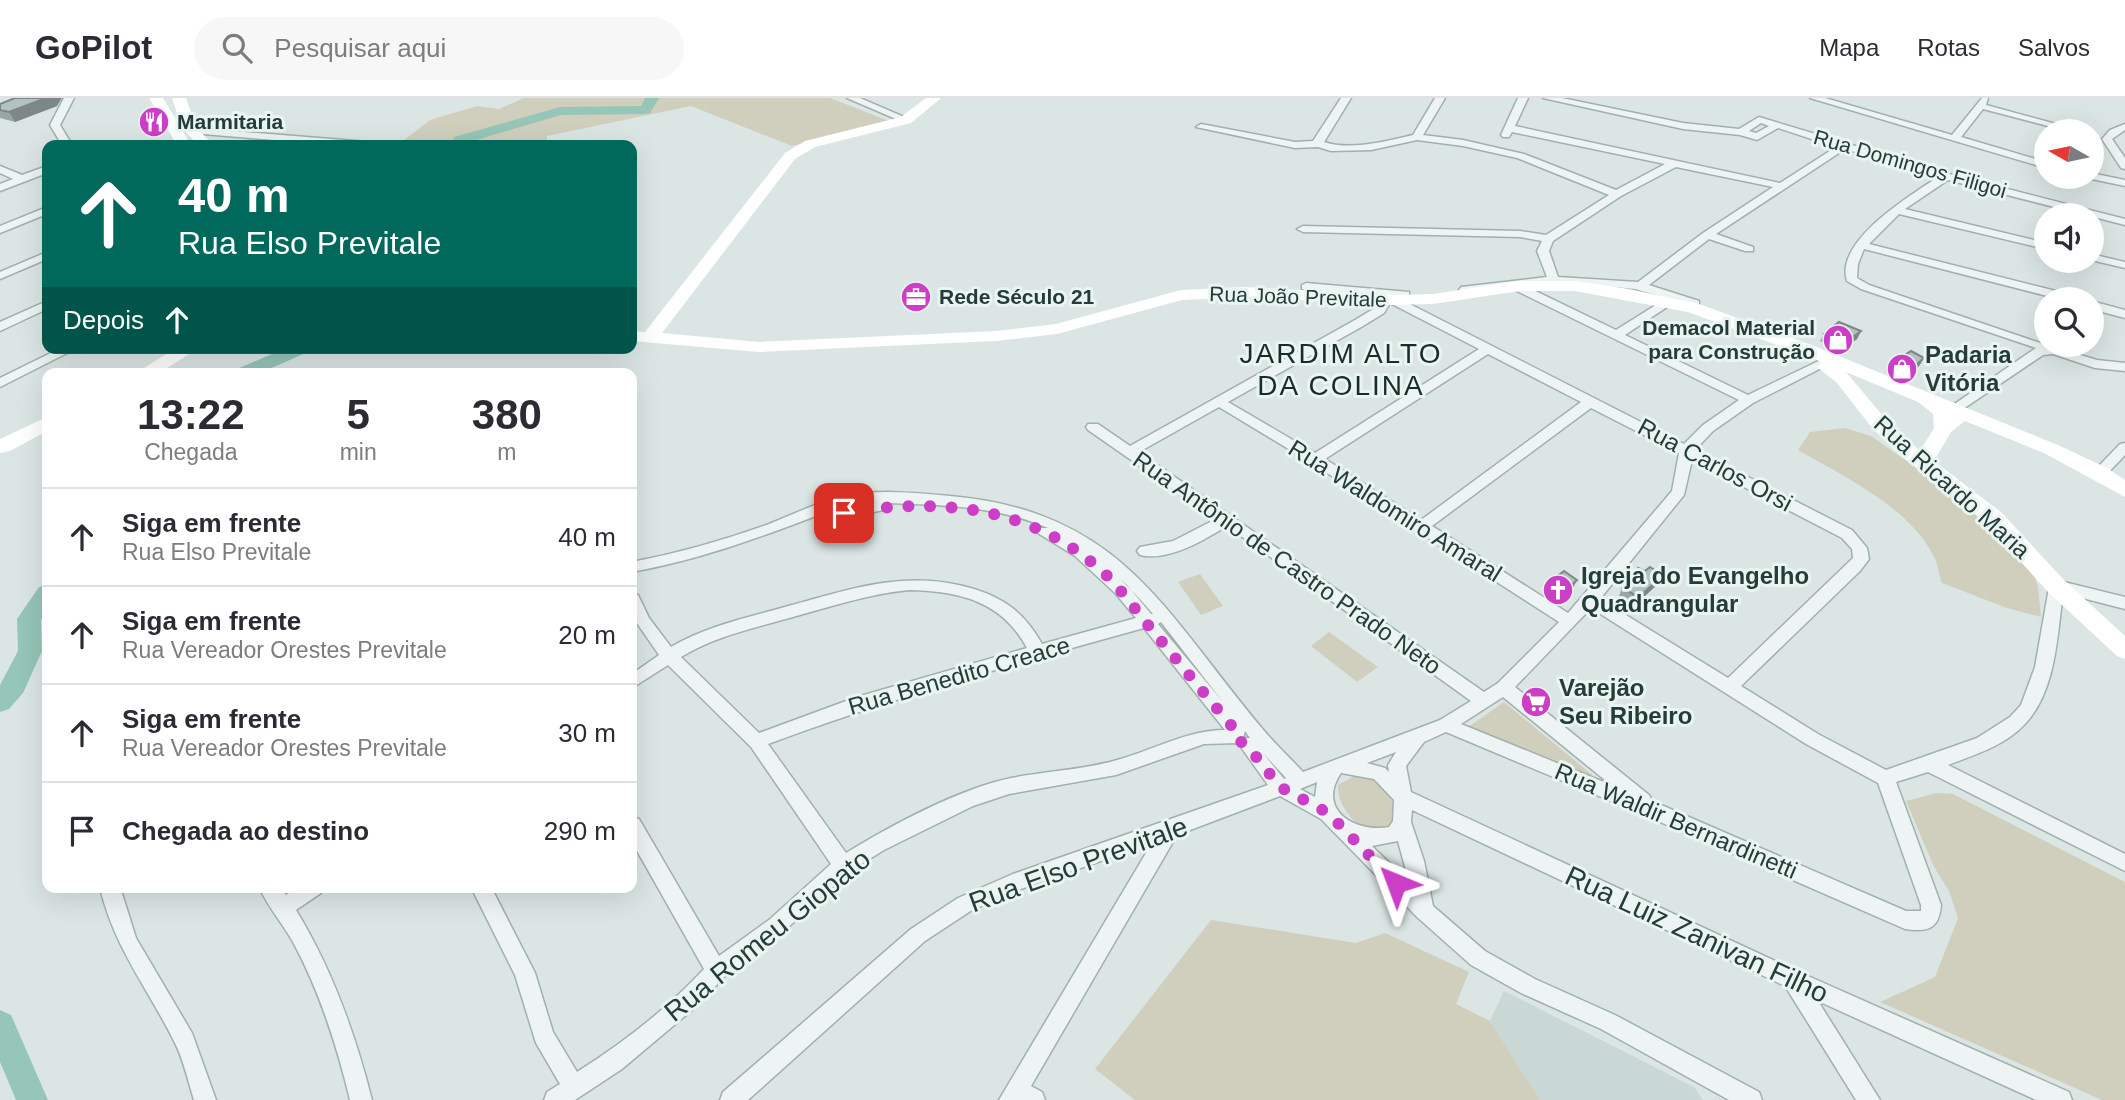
<!DOCTYPE html>
<html lang="pt">
<head>
<meta charset="utf-8">
<style>
	body { margin:0; font-family:Arial,sans-serif; background:#f7f7f7; color:#2b2b33; height:100vh; display:flex; flex-direction:column; font-size:26px; white-space:nowrap }
	* { box-sizing:border-box; margin:0 }
	p { font-size:23px; color:#7c7c81 }
	.icon { flex:none; width:38px; height:38px; fill:none; stroke:currentColor; stroke-width:2; stroke-linecap:round; stroke-linejoin:round }
	.map { position:relative; flex:1; overflow:hidden }
	.drawer { position:absolute; left:42px; top:270px; width:595px; height:525px; display:flex; flex-direction:column; background:#fff; border-radius:14px; box-shadow:0 7px 28px #0002 }
	.drawer>* { flex:none }
	.banner { position:absolute; left:42px; top:42px; width:595px; height:214px; border-radius:14px; box-shadow:0 7px 28px #0002; background:#00695c; color:#fff; overflow:hidden }
	.needle { width:46px; rotate:279deg }
	.controls { position:absolute; left:2034px; top:21px; display:grid; gap:14px }
	.controls a { display:grid; place-items:center; width:70px; height:70px; border-radius:50%; background:#fff; box-shadow:0 7px 28px #0002; font-size:35px }
	.pin { position:absolute; display:grid; place-items:center; width:60px; height:60px; color:#fff; margin:-30px; border-radius:14px; box-shadow:0 4px 10px #0006 }
	.me { position:absolute; width:77px; margin:-38px; rotate:316deg; stroke-linejoin:round; filter:drop-shadow(0 0 5px #0008) }
	.turn { display:flex; align-items:center; gap:24px; height:147px; padding:0 21px; font-size:32px }
	.turn .icon { width:91px; height:91px; stroke-width:2.5 }
	.turn b { display:block; font-size:49px; line-height:60px }
	.then { display:flex; align-items:center; height:66px; padding:0 21px; background:#0003; gap:14px; font-size:26px }
	.eta { display:flex; justify-content:space-evenly; align-items:center; height:119px; text-align:center }
	.eta b { font-size:42px; font-weight:800; line-height:49px }
	ul { padding:0; list-style:none }
	li { display:flex; align-items:center; gap:21px; height:98px; padding:0 21px; border-top:2px solid #e1e1e2 }
	li div { flex:1 }
	li b { display:block; font-size:26px }
	li em { font-style:normal }
	header { display:flex; align-items:center; gap:42px; box-sizing:border-box; height:98px; padding:0 35px; background:#fff; border-bottom:2px solid #e1e1e2 }
	header strong { font-size:33px }
	nav { display:flex; gap:38px; margin-inline-start:auto; font-size:24px }
	.search { width:490px; height:63px; background:#f7f7f7; display:flex; align-items:center; gap:18px; box-sizing:border-box; padding:0 24px; border-radius:38px; color:#7c7c81; font-size:26px }
	.map>svg:first-child { display:block }
</style>
</head>
<body>
<header>
<strong>GoPilot</strong>
<div class="search"><svg class="icon" aria-label="search" viewBox="0 0 24 24"><circle cx="10" cy="10" r="6"/><path d="M15 15l6 6"/></svg>Pesquisar aqui</div>
<nav><a>Mapa</a><a>Rotas</a><a>Salvos</a></nav>
</header>
<div class="map">
<svg width="2125" height="1002" viewBox="0 0 2125 1002">
	<rect width="100%" height="100%" fill="#dbe6e4"/>
	<path fill="#c9d8d4" d="M1504 893 1694 989 1703 1002H1540L1490 923Z"/>
	<path fill="#d0cebc" d="M524 0H830L889 23 792 48 691 8 547 38V47H398L430 22 477 8 499 11Z
		M1845 330 1871 338 1956 398 1988 426 2033 475 2038 488 2041 519 2007 510 1942 485C1939 477 1938 467 1934 459 1911 410 1843 378 1798 352L1810 334Z
		M1200 476 1223 508 1201 517 1178 484Z
		M1329 534 1378 569 1357 584 1311 548Z
		M1504 604 1602 685 1467 630Z
		M1358 676 1385 685C1391 699 1399 716 1392 731L1364 734C1352 720 1337 707 1338 687Z
		M1937 695 1953 696 2125 784V1002H2102L1880 904 1935 879 1958 820 1949 793 1934 769 1906 703Z
		M1211 822 1356 845 1385 835 1469 874 1456 906 1490 923 1540 1002H1135L1095 971Z"/>
	<g fill="none" stroke-linecap="round" stroke-linejoin="round">
		<path fill="#95c6b8" fill-rule="evenodd" d="M645 0H659L650 15 645 16 561 17 466 45 465 47H451L454 39 560 9 641 8Z
			M286 250H311L308 254 260 275H235L237 271Z
			M47 487V512L41 522 42 553 23 595 9 611 0 614V587L18 553 17 521 39 489Z
			M0 912 11 917 48 1002H16L0 964Z"/>
		<g stroke="#a1b0ad" stroke-width="3">
			<path id="street" d="M64 0H74L60 27 72 47H62L50 27Z
				M847 0H860L911 22 903 24Z
				M1341 0H1351L1324 44C1351 53 1386 43 1413 37L1435 0H1445L1423 37 1463 42 1524 56 1616 92 1665 66 1512 34 1509 39H1503L1501 37 1518 0H1528L1515 28 1780 85 1836 49 1778 30 1757 42 1740 37 1683 31 1543 0H1562L1683 25 1739 31 1759 19 1949 76 2125 121V127L1948 82 1905 111 2046 145V151L1899 116 1869 146 2076 198 2078 201H2059L1864 151 1858 166 1857 180 1869 187 2046 247 2097 262 2125 265V273L2095 270 2053 256 2043 257 1957 315 1943 317 1936 313 1938 310 1953 307 2036 250 1861 191 1847 183C1834 143 1910 98 1938 79L1845 51 1716 136 1753 149V153H1745L1709 141 1649 187 1699 203V209L1676 203 1625 237 1748 297 1827 259H1835L1837 262 1753 305 1713 333 1695 352 1852 432 1867 450 1869 461 1860 473 1741 588 1818 636 1886 672 1977 640 2010 619 2021 607 2035 569 2050 484 2056 482 2125 499V511L2063 495C2057 539 2056 594 2024 627 2004 648 1974 657 1948 667L2125 756V773L1928 674 1896 684 1941 807C1939 832 1927 834 1905 831L1651 720 1446 634 1424 644 1406 668 1411 694 1799 874 2069 994 2072 1002H2036L1818 903 1880 1002H1856L1785 888 1412 712 1411 724 1424 763 1433 808 1485 853 1535 881 1615 917 1759 994 1762 1002H1729L1601 931 1521 895 1471 867 1417 819 1321 721 1280 698 1177 737 1031 988 1042 994 1045 1002H999L1152 745 1018 792 972 812 925 843 748 1002H720L723 994 911 831 958 800 1013 776 1268 687 1238 645 1204 646 1116 677 1009 696 973 708 884 752 850 773 783 834 724 879 698 907 622 971 575 1002H544L547 994 560 986 536 945 515 877 471 789H491L535 875 553 934 577 974C623 945 667 911 704 871L632 744V719L639 721 719 858 769 822 831 766 751 649 668 567 632 590V576L659 557 632 518V495L638 497 649 520 671 549C708 527 751 519 792 507 853 490 910 471 974 491 1006 501 1025 516 1042 546L1136 520 1115 495 1075 458 1036 434 1038 430H1048C997 408 943 407 889 405L891 408 889 411 827 423 822 421 821 416C759 440 698 462 632 474V464C679 455 725 442 769 426 794 416 818 404 844 398 877 391 916 395 950 398 1120 413 1162 510 1260 628 1273 644 1289 659 1303 674L1440 622 1471 603 1227 428C1204 442 1168 464 1140 457L1137 453 1140 449 1173 443 1216 421 1088 332 1086 329 1088 326H1098L1130 348 1355 222 1375 210 1384 199 1302 191V187L1306 185 1409 194V200H1398L1684 346 1703 327 1739 302 1513 191 1511 189 1465 196 1459 192 1461 189 1547 179 1537 153 1542 143 1520 139 1303 134 1297 131 1303 128 1520 133 1546 137 1609 97 1517 60 1463 48 1417 42 1371 52 1331 53 1318 49 1295 50 1196 29 1201 26 1295 44 1313 43ZM1761 25 1769 28 1756 35 1749 33ZM1676 69 1773 89 1703 135 1638 184 1558 179 1549 153 1553 143 1621 98ZM1573 185 1635 191 1667 200 1616 232 1523 187ZM1390 205 1479 251 1315 355 1228 304 1363 228 1384 215ZM1488 256 1581 304 1421 422 1325 361ZM1219 309 1310 364 1559 524 1498 585 1484 594 1139 354ZM1591 310 1679 355 1672 393 1568 515 1432 428ZM1692 362 1842 440 1852 451 1853 460 1728 580 1600 501 1684 397ZM876 404 828 413 855 406ZM1098 461C1118 478 1136 496 1153 516H1151L1127 487ZM909 492C959 493 1002 503 1027 550L857 599 759 635 681 559C715 538 754 530 793 519 832 508 869 496 909 492ZM1591 510 1806 646 1878 685 1921 807V813H1906L1652 703 1649 697 1515 589ZM1161 524 1223 604 1158 526ZM1144 530 1225 632C1187 632 1154 652 1117 662 1083 672 1046 673 1011 680 959 691 892 727 846 755L768 646C892 600 1017 565 1144 530ZM1503 599 1611 687 1461 626ZM1245 633 1250 640H1243ZM1396 654 1388 667 1389 674 1385 670 1367 665ZM1263 655 1286 680 1284 681ZM1341 675 1374 681 1394 702 1393 723 1389 729C1355 735 1316 712 1341 675ZM1317 684 1315 699 1300 691ZM1398 743 1409 784 1372 748Z
				M1810 0H1825L1952 37 1982 0H1988L1986 7 2082 33H2067L1983 11 1961 39 2046 64V70Z
				M2125 26V32L2112 41 2125 60V71L2121 70 2102 41 2110 32Z
				M194 30 368 44 373 47H334L191 35V31Z
				M0 68 22 77 47 68V75L0 93V86L13 81 0 75Z
				M2091 75 2125 82V88L2087 80 2091 79Z
				M47 109V116L0 135V128Z
				M47 154V161L0 181V174Z
				M2091 156 2125 164V170L2091 162Z
				M47 203V211L0 233V224Z
				M2091 203 2125 212V220L2091 211Z
				M61 250H77L0 289V280Z
				M2125 345V357L2105 378H2095L2093 375 2095 372 2120 346Z
				M100 789H120L136 840 192 935 216 1002H194C188 983 184 963 175 945 149 892 113 848 100 789Z
				M259 789H280L286 797 297 789H324L321 795 296 812C332 871 355 935 372 1002H350C337 948 320 894 293 844 283 826 268 809 259 789Z"/>
		</g>
		<use href="#street" fill="#eef4f3" fill-rule="evenodd"/>
		<path fill="#fff" fill-rule="evenodd" d="M149 0H163L191 47H177Z
			M172 0H186L196 29 213 47H198L182 30Z
			M926 0H941L911 25 815 49 795 61 662 235 759 244 996 233 1056 226 1181 192 1245 189 1393 197 1433 196 1520 183H1575L1629 191 1699 206 1814 248 2058 347 2107 370 2125 382V399L2044 355 1965 323 1951 334 1934 363 2002 415 2064 482 2125 538V561L2117 558 2048 494 1986 425 1894 352 1869 326 1837 285 1817 269 1822 264 1688 214 1575 193H1520L1433 206 1393 207 1245 199 1182 202 1057 236 996 243 759 254 632 243V233L645 234 785 55 805 43 901 19ZM1846 274 1918 304 1933 316 1934 330 1920 353 1883 318Z
			M176 250H199L159 275H136Z
			M47 319V333L10 353 0 355V341Z"/>
	</g>
	<path fill="#99a7a4" d="M0 6 57 8 15 24 0 20Z
		M1861 233 1857 241 1841 253 1820 243 1824 236Z
		M1924 260 1919 268 1902 281 1886 274 1890 267Z
		M1645 473 1663 477 1659 485 1635 507 1619 498 1622 490Z
		M1546 487 1573 490 1562 500 1556 497 1552 501 1543 494Z"/>
	<path fill="#7d8886" d="M46 0H62L57 8 15 24 9 14Z
		M1861 233 1857 241 1841 253 1845 245Z
		M1924 260 1919 268 1902 281 1907 274Z
		M1663 477 1659 485 1635 507 1639 499Z
		M1577 482 1573 490 1562 500 1565 493Z"/>
	<path fill="#b2c2bf" stroke="#7d8886" stroke-width="2" d="M15 0H46L9 14 0 12V6Z
		M1839 224 1861 233 1845 245 1824 236Z
		M1911 253 1924 260 1907 274 1890 267Z
		M1650 469 1663 477 1639 499 1622 490 1638 470 1645 473Z
		M1564 473 1577 482 1565 493 1559 490 1555 493 1546 487Z"/>
	<g fill="none" stroke-linecap="round" stroke-linejoin="round">
		<path stroke="#cd3ec7" stroke-width="12" stroke-dasharray="0 21.6" d="M844 415C932 400 1023 406 1095 467 1116 484 1131 506 1148 527 1177 562 1206 598 1236 633L1237 642 1246 646 1280 689 1328 715 1396 785"/>
	</g>
	<defs>
		<g id="restaurant-disc" transform="scale(1.575)"><circle r="9.5" fill="#cd3ec7" stroke="#eaf4f1"/><path d="M-5-6h1v4h1v-4h1v4h1v-4h1v5L-1.5 .5V6h-2V.5L-5-1ZM5-6V6H3V1.5H1.5Q1.5-4 5-6Z" fill="#fff"/></g>
		<g id="office-disc" transform="scale(1.575)"><circle r="9.5" fill="#cd3ec7" stroke="#eaf4f1"/><path d="M-6-3h4V-5.5h4V-3h4V5H-6ZM-1-4.5V-3h2v-1.5ZM-6 0V1H6V0Z" fill="#fff"/></g>
		<g id="shop-disc" transform="scale(1.575)"><circle r="9.5" fill="#cd3ec7" stroke="#eaf4f1"/><path d="M-5-2.5h2.3a2.7 3.5 0 0 1 5.4 0H5L5.5 6h-11ZM-1.5-2.5h3a1.5 2.3 0 0 0-3 0Z" fill="#fff"/></g>
		<g id="church-disc" transform="scale(1.575)"><circle r="9.5" fill="#cd3ec7" stroke="#eaf4f1"/><path d="M-1.2-6h2.4v3.5h3.3v2.4h-3.3V6h-2.4V-.1h-3.3v-2.4h3.3Z" fill="#fff"/></g>
		<g id="supermarket-disc" transform="scale(1.575)"><circle r="9.5" fill="#cd3ec7" stroke="#eaf4f1"/><path d="M-6-5.5h2.5l.6 2H6L4.5 2H-2.5L-4.4-4H-6ZM-1.5 3.2a1.3 1.3 0 1 0 .1 0ZM3 3.2a1.3 1.3 0 1 0 .1 0Z" fill="#fff"/></g>
	</defs>
	<g fill-rule="evenodd">
		<use href="#restaurant-disc" x="154" y="24"/>
		<use href="#office-disc" x="916" y="199"/>
		<use href="#shop-disc" x="1838" y="242"/>
		<use href="#shop-disc" x="1902" y="271"/>
		<use href="#church-disc" x="1558" y="492"/>
		<use href="#supermarket-disc" x="1536" y="604"/>
	</g>
	<g text-anchor="middle" stroke-width="6" stroke-linejoin="round" paint-order="stroke">
		<g font-size="21" font-weight="bold" fill="#253c38" stroke="#eaf4f1" text-anchor="start">
			<text x="177" y="31">Marmitaria</text>
			<text x="939" y="206">Rede Século 21</text>
			<text x="1815" y="237" text-anchor="end">Demacol Material<tspan x="1815" dy="24">para Construção</tspan></text>
		</g>
		<g font-size="21" fill="#253c38" stroke="#eaf4f1">
			<text transform="translate(1910 66) rotate(16)" y="7">Rua Domingos Filigoi</text>
			<text transform="translate(1298 199) rotate(2)" y="7">Rua João Previtale</text>
		</g>
		<g font-size="24" font-weight="bold" fill="#253c38" stroke="#eaf4f1" text-anchor="start">
			<text x="1925" y="265">Padaria<tspan x="1925" dy="28">Vitória</tspan></text>
			<text x="1581" y="486">Igreja do Evangelho<tspan x="1581" dy="28">Quadrangular</tspan></text>
			<text x="1559" y="598">Varejão<tspan x="1559" dy="28">Seu Ribeiro</tspan></text>
		</g>
		<g font-size="24" fill="#253c38" stroke="#eaf4f1">
			<text transform="translate(1715 367) rotate(28)" y="8">Rua Carlos Orsi</text>
			<text transform="translate(1952 389) rotate(42)" y="8">Rua Ricardo Maria</text>
			<text transform="translate(1395 413) rotate(32)" y="8">Rua Waldomiro Amaral</text>
			<text transform="translate(1287 465) rotate(35)" y="8">Rua Antônio de Castro Prado Neto</text>
			<text transform="translate(959 578) rotate(-16)" y="8">Rua Benedito Creace</text>
			<text transform="translate(1676 723) rotate(23)" y="8">Rua Waldir Bernardinetti</text>
		</g>
		<g font-size="28" letter-spacing="2" fill="#182c29" stroke="#eaf4f1">
			<text x="1341" y="265">JARDIM ALTO<tspan x="1341" dy="32">DA COLINA</tspan></text>
		</g>
		<g font-size="28" fill="#253c38" stroke="#eaf4f1">
			<text transform="translate(1078 766) rotate(-20)" y="10">Rua Elso Previtale</text>
			<text transform="translate(1697 836) rotate(25)" y="10">Rua Luiz Zanivan Filho</text>
			<text transform="translate(767 837) rotate(-39)" y="10">Rua Romeu Giopato</text>
		</g>
	</g>
</svg>
<div class="controls">
<a><svg class="needle" viewBox="-14 -14 28 28"><path d="M0-13l5 13h-10z" fill="#e53935"/><path d="M0 13l5-13h-10z" fill="#7c7c81"/></svg></a>
<a><svg class="icon" aria-label="sound" viewBox="0 0 24 24"><path d="M4 9h4l5-4v14l-5-4H4zM17 9q2 3 0 6"/></svg></a>
<a><svg class="icon" aria-label="search" viewBox="0 0 24 24"><circle cx="10" cy="10" r="6"/><path d="M15 15l6 6"/></svg></a>
</div>
<div class="pin" style="left:844px;top:415px;background:#d93025"><svg class="icon" aria-label="arrive" viewBox="0 0 24 24"><path d="M6 21V4h12l-3 4 3 4H6"/></svg></div>
<svg class="me" style="left:1396px;top:785px" viewBox="-20 -20 40 40"><path d="M0-17L14 15 0 8-14 15z" fill="#cd3ec7" stroke="#fff" stroke-width="4"/></svg>
<div class="banner">
<div class="turn"><svg class="icon" aria-label="ahead" viewBox="0 0 24 24"><path d="M12 20V5M6 11l6-6 6 6"/></svg><div><b>40 m</b>Rua Elso Previtale</div></div>
<div class="then">Depois<svg class="icon" aria-label="ahead" viewBox="0 0 24 24"><path d="M12 20V5M6 11l6-6 6 6"/></svg></div>
</div>
<section class="drawer">
<div class="eta">
<div><b>13:22</b><p>Chegada</p></div>
<div><b>5</b><p>min</p></div>
<div><b>380</b><p>m</p></div>
</div>
<ul>
<li><svg class="icon" aria-label="ahead" viewBox="0 0 24 24"><path d="M12 20V5M6 11l6-6 6 6"/></svg><div><b>Siga em frente</b><p>Rua Elso Previtale</p></div><em>40 m</em></li>
<li><svg class="icon" aria-label="ahead" viewBox="0 0 24 24"><path d="M12 20V5M6 11l6-6 6 6"/></svg><div><b>Siga em frente</b><p>Rua Vereador Orestes Previtale</p></div><em>20 m</em></li>
<li><svg class="icon" aria-label="ahead" viewBox="0 0 24 24"><path d="M12 20V5M6 11l6-6 6 6"/></svg><div><b>Siga em frente</b><p>Rua Vereador Orestes Previtale</p></div><em>30 m</em></li>
<li><svg class="icon" aria-label="arrive" viewBox="0 0 24 24"><path d="M6 21V4h12l-3 4 3 4H6"/></svg><div><b>Chegada ao destino</b></div><em>290 m</em></li>
</ul>
</section>
</div>
</body>
</html>
